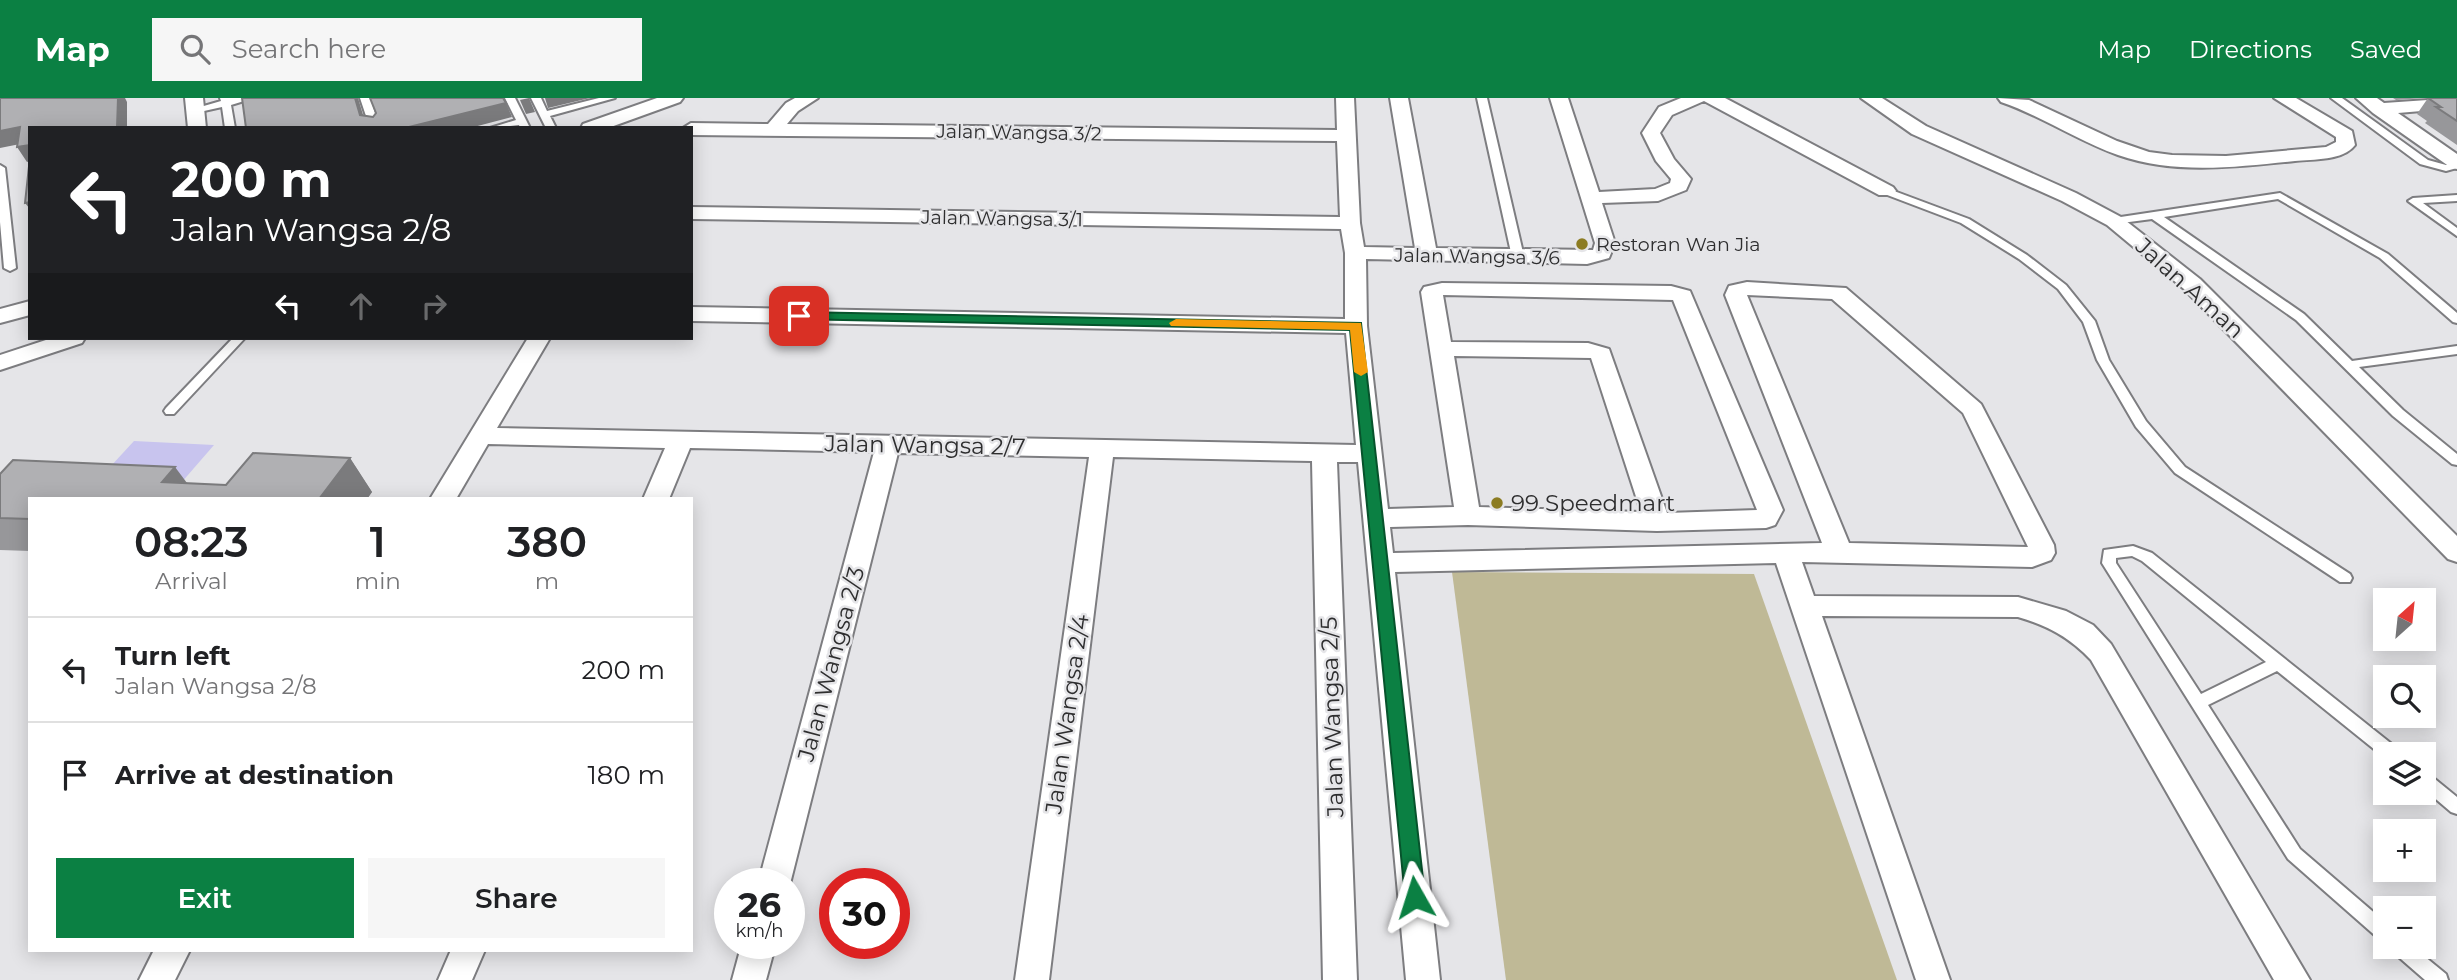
<!DOCTYPE html>
<html lang="en">
<head>
<meta charset="utf-8">
<style>
	body { margin:0; font-family:Montserrat,sans-serif; background:#f6f6f6; color:#202124; height:100vh; display:flex; flex-direction:column; font-size:26px; white-space:nowrap }
	* { box-sizing:border-box; margin:0 }
	p { font-size:23px; color:#757577 }
	.icon { flex:none; width:38px; height:38px; fill:none; stroke:currentColor; stroke-width:2; stroke-linecap:round; stroke-linejoin:round }
	.map { position:relative; flex:1; overflow:hidden }
	.side { position:absolute; left:28px; top:399px; width:665px; height:455px; display:flex; flex-direction:column; background:#fff; border-radius:0px; box-shadow:0 4px 18px #0003 }
	.side>* { flex:none }
	.banner { position:absolute; left:28px; top:28px; width:665px; height:214px; border-radius:0px; box-shadow:0 4px 18px #0003; background:#202124; color:#fff; overflow:hidden }
	.needle { width:46px; rotate:27deg }
	.tools { position:absolute; left:2373px; top:490px; display:grid; gap:14px }
	.tools a { display:grid; place-items:center; width:63px; height:63px; border-radius:0px; background:#fff; box-shadow:0 4px 18px #0003; font-size:35px }
	.speed { position:absolute; left:714px; top:770px; display:flex; gap:14px; font-size:35px; font-weight:700; text-align:center }
	.speed>* { display:grid; place-content:center; width:91px; height:91px; border-radius:50%; background:#fff; box-shadow:0 4px 18px #0003; line-height:1 }
	.speed small { font-size:18px; font-weight:400 }
	.speed .limit { border:10px solid #d22; background:#fff; color:#111 }
	.pin { position:absolute; display:grid; place-items:center; width:60px; height:60px; color:#fff; margin:-30px; border-radius:14px; box-shadow:0 4px 10px #0006 }
	.me { position:absolute; width:77px; margin:-38px; rotate:354deg; stroke-linejoin:round; filter:drop-shadow(0 0 5px #0008) }
	.turn { display:flex; align-items:center; gap:24px; height:147px; padding:0 28px; font-size:32px }
	.turn .icon { width:91px; height:91px; stroke-width:2.5 }
	.turn b { display:block; font-size:49px; line-height:60px }
	.lanes { display:flex; align-items:center; height:66px; padding:0 28px; background:#0003; justify-content:center; gap:35px; direction:ltr }
	.lanes .off { opacity:.35 }
	.eta { display:flex; justify-content:space-evenly; align-items:center; height:119px; text-align:center }
	.eta b { font-size:42px; font-weight:600; line-height:49px }
	.cta { display:flex; gap:14px; margin-top:auto; padding:14px 28px }
	.cta a { flex:1; height:80px; border-radius:0px; background:#0b8043; color:#fff; font-size:28px; font-weight:600; line-height:80px; text-align:center }
	.cta a+a { background:#f6f6f6; color:#202124 }
	ul { padding:0; list-style:none }
	li { display:flex; align-items:center; gap:21px; height:105px; padding:0 28px; border-top:2px solid #e0e0e0 }
	li div { flex:1 }
	li b { display:block; font-size:26px }
	li em { font-style:normal }
	header { display:flex; align-items:center; gap:42px; box-sizing:border-box; height:98px; padding:0 35px; background:#0b8043; color:#fff }
	header strong { font-size:33px }
	nav { display:flex; gap:38px; margin-inline-start:auto; font-size:24px }
	.search { width:490px; height:63px; background:#f6f6f6; display:flex; align-items:center; gap:18px; box-sizing:border-box; padding:0 24px; border-radius:0px; color:#757577; font-size:26px }
	.map>svg:first-child { display:block }
</style>
</head>
<body>
<header>
<strong>Map</strong>
<div class="search"><svg class="icon" aria-label="search" viewBox="0 0 24 24"><circle cx="10" cy="10" r="6"/><path d="M15 15l6 6"/></svg>Search here</div>
<nav><a>Map</a><a>Directions</a><a>Saved</a></nav>
</header>
<div class="map">
<svg width="2457" height="882" viewBox="0 0 2457 882">
	<rect width="100%" height="100%" fill="#e5e5e8"/>
	<path fill="#bfb996" d="M1452 474 1754 476 1897 882H1506Z"/>
	<path fill="#c8c4ee" d="M134 343 214 347 181 385 99 381Z"/>
	<g fill="none" stroke-linecap="round" stroke-linejoin="round">
		<g stroke="#7d7d80" stroke-width="4">
			<path id="lane" d="M220 0H254L231 7 235 30H225L222 9 195 15 190 12 221 3Z
				M360 0H370L380 30H370Z
				M505 0H515L530 30H520L519 27 490 30 516 22Z
				M531 0H541L547 13 599 0H615L550 18 556 30H546Z
				M1477 0H1487L1524 159 1522 161 1518 162 1512 159Z
				M2331 0H2342L2428 62 2446 67 2457 64V70L2446 73 2420 66Z
				M0 67 5 70 16 170 10 173 4 170 0 124Z
				M1886 90 1969 121 2027 157 2066 187 2095 223 2109 262 2146 323 2185 369 2350 476 2352 480 2350 484H2340L2175 375 2136 329 2097 262 2083 224 2058 191 2019 161 1961 125 1882 95V91Z
				M2280 95 2388 156 2457 215V225L2453 224 2380 160 2278 101 2164 119 2304 216 2352 263 2457 248V256L2359 269 2403 312 2457 356V367L2452 366 2393 318 2296 222 2152 121 2114 126 2109 123 2114 120Z
				M2457 97V103L2423 105 2457 130V138L2408 103 2413 100Z
				M233 240H245L174 316H166L164 313 166 310Z
				M2133 448 2152 455 2398 651 2400 656H2385V660L2277 573 2208 607 2300 751 2385 824V843L2379 841 2288 761 2102 465 2104 452ZM2132 458 2142 463 2266 564 2201 596 2116 465V460Z
				M2424 675 2430 677 2457 699V716L2451 714 2424 691Z
				M2391 849H2413L2446 876 2448 882H2425L2394 855Z"/>
		</g>
		<g stroke="#7d7d80" stroke-width="4">
			<path id="street" d="M185 0H203L206 30H188Z
				M657 0H683L680 4 608 30H581L583 26Z
				M795 0H818L798 13 787 26 1337 32 1336 0H1354L1360 125 1364 149 1415 150 1390 0H1408L1436 150 1593 152 1595 145 1550 0H1568L1599 94 1655 91 1670 85 1671 81 1656 63 1642 35 1659 9 1681 0H1725L1893 89 1896 93 1893 97H1879L1704 3 1672 17 1660 35 1674 61 1691 81 1686 92 1658 103 1602 105 1615 145 1609 160 1587 166 1366 161 1367 228 1388 411 1454 409 1421 194 1424 189 1442 185 1671 188 1690 193 1783 412 1775 427 1766 430 1657 433 1468 427 1390 429 1393 455 1822 445 1725 197 1729 188 1747 184 1846 190 1981 306 2054 447 2055 455 2051 462 2032 469 1802 464 1814 498 2018 499 2066 513 2093 527 2111 546 2310 882H2274L2091 562C2069 539 2048 528 2018 519L1822 518 1950 882H1916L1776 465 1395 474 1440 882H1406L1358 364H1337L1357 882H1323L1312 363 1113 359 1049 882H1015L1089 359 898 355 790 786 789 788V786H758L874 354 690 350 669 401H643L665 350 488 346 456 401H430L528 240H550L497 330 1356 347 1346 235 691 223V209L1345 221V155L1341 131 691 121V109L1340 119 1337 43 691 37V30H683L691 25 768 26 786 5ZM1443 197 1673 202 1757 412 1667 415 1609 251 1588 245 1451 244ZM1747 197 1832 201 1963 315 2028 449 1849 445ZM1454 258 1591 260 1641 414 1479 409Z
				M1861 0H1882L1926 28 2076 95 2121 119 2200 181 2457 438V464L2448 461 2184 191 2107 127 2062 103 1912 36Z
				M1998 0 2029 2 2117 43 2149 54 2172 57 2226 58 2326 49 2336 44V39L2274 0H2296L2352 33 2355 47C2343 63 2313 61 2295 63 2236 69 2175 77 2118 57 2078 43 2042 18 2001 4Z
				M2356 0H2377L2384 5 2457 0V10L2398 15 2457 56V71L2450 69 2373 15Z
				M30 203V217L0 225V211Z
				M52 240H85L82 245 0 272V257Z
				M742 845H776L766 882H732Z
				M154 852H190L175 882H139Z
				M451 852H485L472 882H438Z"/>
		</g>
		<use href="#lane" fill="#fff" fill-rule="evenodd"/>
		<use href="#street" fill="#fff" fill-rule="evenodd"/>
	</g>
	<path fill="#97979a" d="M2393 0H2424L2396 2Z
		M2428 0H2457V47L2425 25 2427 23 2417 16Z
		M350 360 372 394 367 401H30V453L0 452V376L226 387Z"/>
	<path fill="#7b7b7d" d="M118 0H125L127 4V30H117Z
		M355 0H358L367 30 360 17Z
		M529 0 535 14 526 16 520 2Z
		M545 0H590L548 10Z
		M506 5 512 19 470 30H405Z
		M20 29 30 44 0 50V33Z
		M30 47V63L27 64 17 49Z
		M30 104V111L25 105Z
		M350 360 372 394 367 401H319Z
		M175 369 199 401 162 384Z"/>
	<path fill="#b0b0b3" stroke="#7b7b7d" stroke-width="2" d="M0 0H118L117 30H30V47L17 49 20 29 0 33Z
		M242 0H355L360 17 373 19 376 15 370 0H503L506 5 405 30H246Z
		M2428 0H2457V23L2436 9H2441Z
		M30 59V104L25 105Z
		M253 355 350 360 319 401H30V421L0 420V376L13 362 175 369 162 384 226 387Z"/>
	<path fill="#0b8043" stroke="#07532c" stroke-width="2" d="M799 214 1361 225 1425 799 1422 805 1415 808 1407 805 1405 799 1350 232 794 221V215Z"/>
	<path fill="#f59e0b" d="M1176 221 1361 225 1368 274 1361 278 1354 274 1350 232 1171 228 1169 225Z"/>
	<g fill="#8c7c22" stroke="#e5e5e8" stroke-width="2.5">
		<circle cx="1582" cy="146" r="7"/>
		<circle cx="1497" cy="405" r="7"/>
	</g>
	<g text-anchor="middle" stroke-width="5" stroke-linejoin="round" paint-order="stroke">
		<g font-size="19" fill="#2e2e2f" stroke="#e5e5e8">
			<text transform="translate(1019 34) rotate(1)" y="7">Jalan Wangsa 3/2</text>
			<text transform="translate(1002 120) rotate(1)" y="7">Jalan Wangsa 3/1</text>
			<text transform="translate(1477 158) rotate(1)" y="7">Jalan Wangsa 3/6</text>
		</g>
		<g font-size="19" fill="#2e2e2f" stroke="#e5e5e8" text-anchor="start">
			<text x="1596" y="153">Restoran Wan Jia</text>
		</g>
		<g font-size="23" fill="#2e2e2f" stroke="#e5e5e8">
			<text transform="translate(2190 190) rotate(42)" y="8">Jalan Aman</text>
			<text transform="translate(925 347) rotate(1)" y="8">Jalan Wangsa 2/7</text>
			<text transform="translate(831 566) rotate(-75)" y="8">Jalan Wangsa 2/3</text>
			<text transform="translate(1067 616) rotate(-82)" y="8">Jalan Wangsa 2/4</text>
			<text transform="translate(1332 619) rotate(-92)" y="8">Jalan Wangsa 2/5</text>
		</g>
		<g font-size="23" fill="#2e2e2f" stroke="#e5e5e8" text-anchor="start">
			<text x="1511" y="413">99 Speedmart</text>
		</g>
	</g>
</svg>
<div class="tools">
<a><svg class="needle" viewBox="-14 -14 28 28"><path d="M0-13l5 13h-10z" fill="#e53935"/><path d="M0 13l5-13h-10z" fill="#757577"/></svg></a>
<a><svg class="icon" aria-label="search" viewBox="0 0 24 24"><circle cx="10" cy="10" r="6"/><path d="M15 15l6 6"/></svg></a>
<a><svg class="icon" aria-label="layers" viewBox="0 0 24 24"><path d="M12 4l9 5-9 5-9-5zM3 14l9 5 9-5"/></svg></a>
<a>+</a>
<a>−</a>
</div>
<div class="speed"><div>26<small>km/h</small></div><div class="limit">30</div></div>
<div class="pin" style="left:799px;top:218px;background:#d93025"><svg class="icon" aria-label="arrive" viewBox="0 0 24 24"><path d="M6 21V4h12l-3 4 3 4H6"/></svg></div>
<svg class="me" style="left:1415px;top:799px" viewBox="-20 -20 40 40"><path d="M0-17L14 15 0 8-14 15z" fill="#0b8043" stroke="#fff" stroke-width="4"/></svg>
<div class="banner">
<div class="turn"><svg class="icon" aria-label="left" viewBox="0 0 24 24"><path d="M17 20v-9H6M10 6l-5 5 5 5"/></svg><div><b>200 m</b>Jalan Wangsa 2/8</div></div>
<div class="lanes"><svg class="icon" aria-label="left" viewBox="0 0 24 24"><path d="M17 20v-9H6M10 6l-5 5 5 5"/></svg><svg class="icon off" aria-label="ahead" viewBox="0 0 24 24"><path d="M12 20V5M6 11l6-6 6 6"/></svg><svg class="icon off" aria-label="right" viewBox="0 0 24 24"><path d="M7 20v-9h11M14 6l5 5-5 5"/></svg></div>
</div>
<section class="side">
<div class="eta">
<div><b>08:23</b><p>Arrival</p></div>
<div><b>1</b><p>min</p></div>
<div><b>380</b><p>m</p></div>
</div>
<ul>
<li><svg class="icon" aria-label="left" viewBox="0 0 24 24"><path d="M17 20v-9H6M10 6l-5 5 5 5"/></svg><div><b>Turn left</b><p>Jalan Wangsa 2/8</p></div><em>200 m</em></li>
<li><svg class="icon" aria-label="arrive" viewBox="0 0 24 24"><path d="M6 21V4h12l-3 4 3 4H6"/></svg><div><b>Arrive at destination</b></div><em>180 m</em></li>
</ul>
<div class="cta"><a>Exit</a><a>Share</a></div>
</section>
</div>
</body>
</html>
